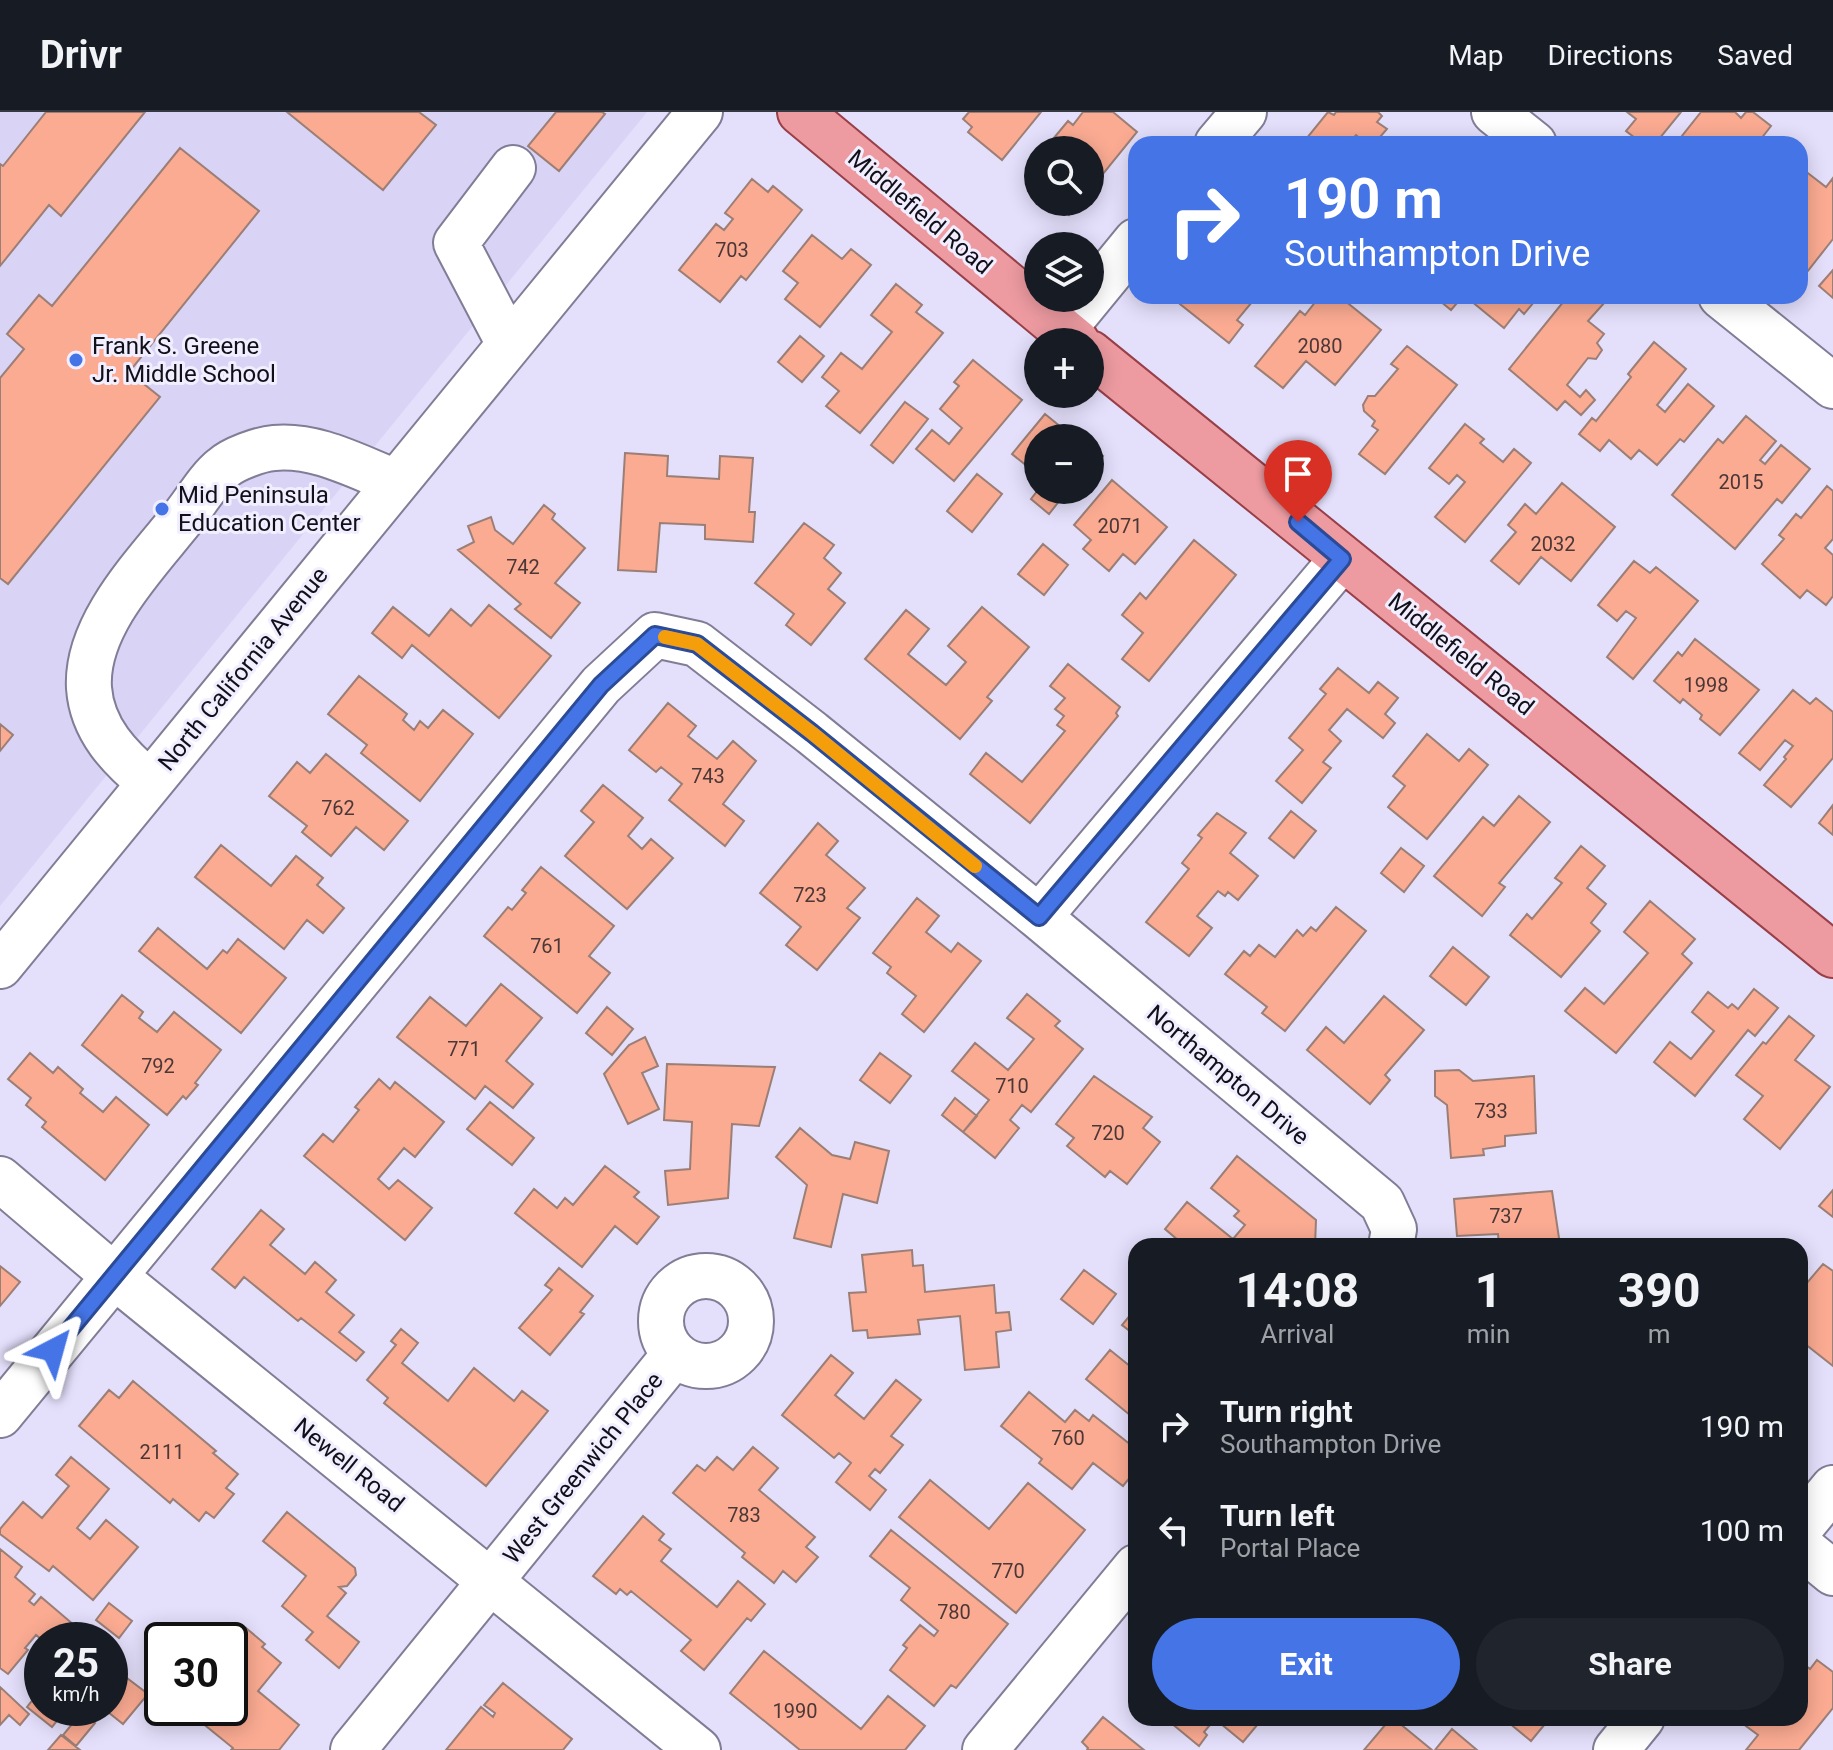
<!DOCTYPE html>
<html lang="en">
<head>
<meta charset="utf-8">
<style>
	body { margin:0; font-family:Roboto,sans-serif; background:#20242c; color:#f1f3f6; height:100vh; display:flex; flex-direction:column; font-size:30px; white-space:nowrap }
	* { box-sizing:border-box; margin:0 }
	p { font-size:26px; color:#9ea1a6 }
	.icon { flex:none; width:44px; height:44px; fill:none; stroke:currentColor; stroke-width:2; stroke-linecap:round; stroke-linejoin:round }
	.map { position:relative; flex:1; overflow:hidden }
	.drawer { position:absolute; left:1128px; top:1126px; width:680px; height:488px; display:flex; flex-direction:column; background:#171b24; border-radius:24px; box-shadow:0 4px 20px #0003 }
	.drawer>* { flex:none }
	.guide { position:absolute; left:1128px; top:24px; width:680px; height:168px; border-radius:24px; box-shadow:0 4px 20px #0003; background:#4474e6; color:#fff; overflow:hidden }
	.controls { position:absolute; left:1024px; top:24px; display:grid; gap:16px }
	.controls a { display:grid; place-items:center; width:80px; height:80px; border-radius:50%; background:#171b24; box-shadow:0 4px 20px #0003; font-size:40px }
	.speed { position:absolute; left:24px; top:1510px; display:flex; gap:16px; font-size:40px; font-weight:700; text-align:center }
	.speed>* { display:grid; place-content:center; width:104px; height:104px; border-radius:50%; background:#171b24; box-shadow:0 4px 20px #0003; line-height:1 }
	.speed small { font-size:20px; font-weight:400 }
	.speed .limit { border:4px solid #111; border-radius:12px; background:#fff; color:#111 }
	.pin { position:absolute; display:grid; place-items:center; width:68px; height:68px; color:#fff; margin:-82px -34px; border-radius:50% 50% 50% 0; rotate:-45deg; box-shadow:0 0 8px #0007 }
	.pin .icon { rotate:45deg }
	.me { position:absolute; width:88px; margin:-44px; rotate:39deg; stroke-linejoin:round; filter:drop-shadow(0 0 6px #0008) }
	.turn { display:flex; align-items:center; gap:28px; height:168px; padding:0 24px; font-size:36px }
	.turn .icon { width:104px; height:104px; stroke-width:2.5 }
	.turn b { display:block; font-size:56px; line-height:68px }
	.eta { display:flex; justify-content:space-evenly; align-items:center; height:136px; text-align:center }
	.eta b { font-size:48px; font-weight:700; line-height:56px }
	.button { display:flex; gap:16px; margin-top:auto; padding:16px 24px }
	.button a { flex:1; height:92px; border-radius:48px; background:#4474e6; color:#fff; font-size:32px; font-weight:700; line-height:92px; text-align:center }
	.button a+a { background:#20242c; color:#f1f3f6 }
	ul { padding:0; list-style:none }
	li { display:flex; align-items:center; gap:24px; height:104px; padding:0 24px }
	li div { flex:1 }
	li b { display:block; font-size:30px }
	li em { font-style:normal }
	header { display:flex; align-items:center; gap:48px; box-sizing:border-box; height:112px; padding:0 40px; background:#171b24; border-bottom:2px solid #363941 }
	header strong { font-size:38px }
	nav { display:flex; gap:44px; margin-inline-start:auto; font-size:28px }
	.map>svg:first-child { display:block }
</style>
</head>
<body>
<header>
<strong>Drivr</strong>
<nav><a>Map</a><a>Directions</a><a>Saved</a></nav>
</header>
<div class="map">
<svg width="1833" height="1638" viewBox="0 0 1833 1638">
	<rect width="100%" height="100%" fill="#e4dffb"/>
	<path fill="#d9d3f6" d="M0 0H647L0 794Z"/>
	<path fill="#fbab92" stroke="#9b7f76" stroke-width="2" d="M46 0H145L61 104 49 93 0 154V52L3 54Z
		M287 0H419L436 13 383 78Z
		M556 0H602L605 2 559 59 528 34Z
		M969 0H1041L1002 48 968 20 972 15 963 7Z
		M1083 0H1113L1137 20 1090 78V38H1052L1048 33 1068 9 1073 13Z
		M1328 0 1334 3 1336 0H1378L1382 4 1377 10 1387 17 1374 32H1368L1356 23 1348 32H1309L1306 27Z
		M1627 0H1681L1655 32H1643L1626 19 1636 7Z
		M1701 0H1735L1741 6 1746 0H1753L1771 14 1757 32H1691L1682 24Z
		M180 36 259 99 129 260 160 285 8 472 0 466V266L24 237 7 222 39 183 52 194Z
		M1038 55V78L1027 69Z
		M1800 55 1826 75 1833 66V127L1807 160 1800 154Z
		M752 67 768 80 773 74 802 98 746 168 741 164 720 190 679 158 716 112 724 118 733 107 725 101Z
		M1053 90H1080L1069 103Z
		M812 123 842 147 851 137 871 153 820 215 785 187 798 171 783 159Z
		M1833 158V186L1819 174Z
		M896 172 922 193 916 200 943 221 860 321 826 294 839 279 822 265 841 241 862 257 892 220 871 203Z
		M1187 184H1257L1237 208 1243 213 1229 231 1180 192Z
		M1320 184H1339L1381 218 1335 273 1306 249 1283 276 1255 254 1300 199 1305 203Z
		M1434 184H1463L1451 198Z
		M1465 184H1539L1524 202 1519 197 1504 216Z
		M1568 184H1599L1606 189 1588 209 1604 222 1597 231 1602 238 1596 247 1588 246 1567 273 1580 285 1586 278 1595 288 1581 303 1565 289 1557 298 1509 257Z
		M800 224 824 244 802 270 778 250Z
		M1654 230 1686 257 1657 293 1665 300 1688 272 1714 294 1684 330 1680 327 1657 353 1639 338 1631 347 1609 328 1600 339 1579 322 1592 306 1596 309 1631 265 1628 262Z
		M1407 234 1457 273 1385 362 1359 342 1378 318 1372 314 1375 309 1364 299 1363 293 1368 284H1375L1398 257 1391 252Z
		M973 248 1022 288 954 369 916 337 932 318 949 332 962 316 940 297 959 274 954 270Z
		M905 290 928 307 893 351 871 333Z
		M1045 302 1072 324 1075 321 1081 326H1038V363L1012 342Z
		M1746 304 1776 329 1760 348 1765 352 1781 333 1810 357 1782 391 1777 387 1735 437 1672 383 1718 327 1723 331Z
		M1465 312 1484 327 1480 331 1503 350 1514 337 1531 351 1465 430 1435 405 1465 370 1457 363 1449 372 1429 356Z
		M1090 334 1103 344 1090 361Z
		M625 341 668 344 667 364 719 367 720 344 753 346 749 400H755L753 430 705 427V413L660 411 656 460 618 458Z
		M977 362 1002 382 972 420 947 399Z
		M1112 368 1167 415 1135 452 1123 442 1109 459 1083 437 1091 428 1074 413Z
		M1562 371 1615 415 1571 469 1541 445 1519 472 1491 449 1516 420 1508 413 1525 392 1536 402Z
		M1827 374 1833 379V427L1825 436 1833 443V484L1826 493 1807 478 1800 486 1762 452 1784 427 1779 423 1796 402 1801 406Z
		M1038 378H1068L1049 402 1031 387Z
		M544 393 555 402 552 407 585 436 555 471 580 491 551 526 515 497 521 492 458 438 474 430 468 414 491 405 495 418 513 432Z
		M804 411 834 433 824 446 841 461 828 477 845 491 811 533 786 513 794 502 755 471Z
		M1194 428 1236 463 1149 569 1122 547 1143 521 1122 503 1140 481 1146 487Z
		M1043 432 1068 453 1044 483 1018 462Z
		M1634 449 1650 461 1656 455 1698 489 1633 567 1607 545 1636 506 1626 499 1617 509 1598 493Z
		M489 493 551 544 499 606 412 533 402 546 372 521 393 495 429 524 451 497 471 514Z
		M982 495 1029 535 987 585 992 589 960 627 865 547 906 498 929 517 908 542 946 573 966 550 948 534Z
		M1695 527 1759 578 1720 623 1700 607 1702 603 1683 587 1680 591 1654 569 1678 540 1682 544Z
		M1068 552 1120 595 1116 601 1118 604 1030 711 970 662 986 641 1022 670 1065 619 1057 613 1064 604 1055 597 1065 586 1050 574Z
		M1338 556 1369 581 1378 570 1398 586 1385 602 1395 611 1383 626 1347 597 1329 618 1341 629 1323 650 1331 656 1302 691 1276 669 1303 638 1289 626 1326 582 1320 577Z
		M359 564 407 602 403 608 414 618 420 609 428 616 443 598 473 622 420 689 361 641 367 633 328 602Z
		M1793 578 1810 592 1816 586 1833 600V646L1791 695 1764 673 1786 647 1784 645 1793 634 1785 628 1760 658 1739 641Z
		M668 591 696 614 688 624 717 647 733 629 756 649 723 692 744 709 725 734 669 688 682 672 661 655 656 660 629 638Z
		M0 612 13 623 0 639Z
		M1427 622 1459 649 1469 637 1488 653 1427 727 1388 695 1405 674 1393 664Z
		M326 642 408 709 384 738 356 715 331 744 302 720 307 714 269 684 297 650 310 661Z
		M603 673 643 706 628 724 642 737 651 727 673 746 627 797 565 744 594 710 581 699Z
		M1519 684 1550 710 1499 771 1505 775 1482 804 1434 764 1483 705 1494 714Z
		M1833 693V723L1819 711Z
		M1291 699 1316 719 1294 746 1269 726Z
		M1217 701 1246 721 1230 741 1258 764 1238 788 1228 780 1225 784 1218 779 1197 804 1212 816 1189 844 1146 810 1189 757 1182 751 1202 726 1198 723Z
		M818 711 838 729 826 743 865 776 847 796 860 806 817 858 786 833 801 815 760 781Z
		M221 733 271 774 296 744 323 766 317 773 344 796 323 821 307 808 284 837 195 765Z
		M1581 734 1605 754 1587 776 1606 792 1591 811 1600 819 1561 865 1510 823 1527 802 1532 807 1562 771 1555 766Z
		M1401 736 1424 754 1404 780 1381 761Z
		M541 755 614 814 589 844 610 861 577 901 484 824 508 795 512 798 526 781 522 778Z
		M917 786 939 804 926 820 951 840 958 831 981 849 924 920 902 902 916 884 887 861 891 855 873 841Z
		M1650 789 1695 827 1682 842 1692 851 1616 941 1565 899 1585 876 1604 892 1648 841 1624 820Z
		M1336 795 1366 819 1285 919 1262 901 1267 895 1225 862 1244 839 1250 844 1259 833 1275 845 1297 818 1303 824 1311 815 1316 819Z
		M158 816 207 857 223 838 227 841 238 827 286 866 241 921 139 839Z
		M1453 835 1489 865 1466 893 1430 864Z
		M501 872 542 906 506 949 533 972 513 996 485 974 475 987 397 925 430 885 466 914Z
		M1754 877 1778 896 1755 924 1748 918 1695 984 1654 950 1670 930 1691 947 1714 919 1692 900 1708 880 1728 896 1732 892 1738 897Z
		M1027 882 1060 909 1055 914 1083 937 1031 1000 1022 993 1010 1008 1019 1016 995 1046 963 1020 989 988 952 959 975 931 1008 958 1034 927 1007 906Z
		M122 883 143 900 139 906 157 920 174 900 221 938 195 971 198 973 186 987 183 984 167 1003 82 933Z
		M1384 884 1424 918 1385 963 1390 968 1370 992 1307 938 1326 915 1344 931Z
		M607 895 633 917 612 943 586 921Z
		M1789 904 1814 924 1795 948 1830 975 1780 1037 1744 1007 1763 984 1736 963 1763 930 1766 932Z
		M645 925 658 954 642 961 659 997 628 1012 604 962 629 933Z
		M30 941 53 961 58 955 83 977 80 981 103 1000 116 985 149 1013 105 1068 42 1015 46 1010 26 993 31 986 8 967Z
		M880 941 911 964 890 991 860 968Z
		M667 952 775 955 759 1014 732 1012 728 1086 668 1093 665 1059 690 1057 692 1010 664 1008Z
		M1459 958 1473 969 1534 964 1536 1021 1505 1024V1034L1483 1037 1484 1043 1451 1046 1447 993 1435 984V959Z
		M1094 964 1152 1005 1143 1016 1160 1030 1127 1072 1110 1059 1105 1065 1067 1034 1074 1026 1056 1012Z
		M379 967 390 977 395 970 444 1010 415 1045 404 1036 378 1067 389 1077 398 1068 432 1096 405 1128 304 1044 323 1022 333 1030 359 998 355 995Z
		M955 986 977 1004 963 1020 942 1003Z
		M490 990 534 1026 512 1053 467 1017Z
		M800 1016 832 1043 850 1047 855 1030 889 1039 877 1091 843 1082 831 1135 794 1126 807 1073 776 1045Z
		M1237 1044 1316 1108 1315 1134H1185L1165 1117 1187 1090 1233 1127 1245 1113 1234 1104 1239 1099 1211 1076Z
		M605 1054 639 1080 634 1085 659 1105 637 1132 615 1114 582 1155 515 1101 534 1077 557 1096 565 1086 573 1093Z
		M1833 1078V1105L1819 1094Z
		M1552 1079 1560 1133 1564 1134H1499L1498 1122 1457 1124 1454 1087Z
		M261 1098 284 1117 270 1133 305 1162 315 1150 336 1168 326 1180 354 1203 339 1220 364 1240 356 1249 301 1206 298 1209 244 1165 235 1176 212 1157Z
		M912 1138 913 1154 923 1153 925 1180 994 1173 996 1201 1009 1200 1011 1218 996 1220 999 1255 965 1258 960 1204 918 1208 920 1222 868 1226 867 1218 853 1219 849 1181 866 1180 862 1143Z
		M1823 1152 1833 1159V1254L1800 1228V1179Z
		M0 1154 20 1170 0 1194Z
		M559 1156 593 1184 580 1200 584 1202 550 1243 519 1216 552 1178 545 1173Z
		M1084 1158 1116 1182 1093 1212 1061 1187Z
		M1136 1196V1224L1122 1213Z
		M401 1217 418 1231 402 1251 448 1289 474 1256 514 1289 522 1279 548 1299 486 1374 384 1291 388 1286 367 1268 396 1233 391 1229Z
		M1110 1238 1136 1259V1308L1086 1267Z
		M831 1243 853 1261 835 1283 864 1307 896 1268 921 1288 891 1324 903 1333 880 1361 875 1357 869 1364 886 1378 870 1398 836 1370 851 1351 839 1341 834 1346 782 1303Z
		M133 1269 216 1339 213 1341 238 1362 226 1376 234 1382 214 1406 206 1400 199 1409 173 1387 170 1391 79 1314 109 1278 119 1286Z
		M1029 1280 1065 1310 1075 1298 1089 1309 1093 1303 1136 1337V1358L1123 1374 1093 1351 1072 1377 1039 1351 1042 1347 1001 1314Z
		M753 1335 778 1356 759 1378 815 1425 806 1435 818 1445 796 1470 783 1459 774 1471 742 1445 745 1441 673 1381 697 1353 705 1359 717 1345 733 1358Z
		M71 1345 109 1377 77 1416 90 1427 106 1408 138 1435 93 1488 53 1454 49 1459 0 1422V1417L23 1390 42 1406 69 1374 56 1363Z
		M930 1368 989 1417 1028 1371 1085 1418 1016 1501 899 1405Z
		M287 1400 355 1456 356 1463 347 1474 339 1475 346 1481 327 1504 359 1530 339 1556 306 1528 313 1520 282 1494 306 1464 263 1429Z
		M643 1404 664 1422 659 1428 671 1437 661 1449 717 1495 738 1469 765 1492 751 1509 747 1506 704 1558 681 1539 691 1528 631 1479 627 1483 620 1477 616 1482 593 1464Z
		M891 1418 1008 1512 956 1576 951 1573 934 1594 890 1558 907 1536 903 1533 920 1513 934 1524 938 1519 901 1488 910 1476 870 1444Z
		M0 1437 22 1455 15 1465 35 1482 29 1489 34 1493 41 1485 74 1513 61 1528H42L36 1523 25 1536 28 1538 8 1562 0 1556Z
		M109 1491 132 1509 119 1526 96 1508Z
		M246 1516 265 1532 262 1535 281 1551 258 1579 299 1613 279 1638H231L233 1636 190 1601 194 1596H230V1535Z
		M764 1539 861 1617 888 1584 925 1614 905 1638H800L730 1581Z
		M1817 1548 1833 1560V1596L1799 1638H1746L1758 1623 1746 1614 1753 1606H1800V1549L1810 1557Z
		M119 1560 148 1582 123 1612 103 1596H110V1571Z
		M503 1571 572 1627 563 1638H446L481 1595 493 1605 495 1601 484 1593Z
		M0 1575 29 1602 20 1613 9 1603 0 1613Z
		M42 1576V1596H67L52 1615 27 1595Z
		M82 1600 95 1611 76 1634 63 1623Z
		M1103 1605 1144 1638H1087L1088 1636 1082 1630Z
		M1165 1606H1263L1243 1630 1215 1607 1204 1620 1207 1623 1199 1634Z
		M1391 1606H1393L1432 1638H1364Z
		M1503 1606H1550L1531 1629Z
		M1452 1617 1477 1638H1435Z
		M61 1623 80 1638H48Z"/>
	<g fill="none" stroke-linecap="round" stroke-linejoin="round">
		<g stroke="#817d96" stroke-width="48">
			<path id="minor" d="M1494 0 1534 32
				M1217 32 1244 0
				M1721 184 1833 274
				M1063 218 1136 129
				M509 232 456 131 513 56
				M150 671C120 646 92 618 89 576 85 512 148 450 185 403 197 388 208 368 223 356 233 347 260 337 274 336 317 332 357 355 396 370
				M1039 805 1342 447
				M0 854 700 0
				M0 1067 114 1164 698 1638
				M661 1209a45 45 0 1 1 90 0a45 45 0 1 1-90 0Z
				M0 1303 601 573 655 523 697 532 812 621 1039 805 1382 1091 1394 1117 1391 1134
				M1800 1416 1833 1376
				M1800 1434 1833 1461
				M353 1638 675 1242
				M985 1638 1136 1455
				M1616 1638 1642 1606"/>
		</g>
		<g stroke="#983f48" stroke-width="48">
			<path id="major" d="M800 0 1077 230
				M1090 241 1833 843"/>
		</g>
		<use href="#minor" stroke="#fff" stroke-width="44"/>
		<use href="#major" stroke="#ed9ba1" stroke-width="44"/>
	</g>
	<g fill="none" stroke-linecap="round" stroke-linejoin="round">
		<g stroke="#2c4b96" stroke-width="20">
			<path id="route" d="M53 1238 601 573 655 523 697 532 812 621 1039 805 1342 447 1298 410"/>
		</g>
		<use href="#route" stroke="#4474e6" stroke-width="14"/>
		<path stroke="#f59e0b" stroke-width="14" d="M665 525 697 532 812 621 975 754"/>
	</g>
	<g fill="#4474e6" stroke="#f1eeff" stroke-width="3">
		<circle cx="76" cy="248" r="8"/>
		<circle cx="162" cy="397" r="8"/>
	</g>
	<g text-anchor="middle" stroke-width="6" stroke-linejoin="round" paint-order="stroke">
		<g font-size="20" fill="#4c3737">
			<text x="732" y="145">703</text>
			<text x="1320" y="241">2080</text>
			<text x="1741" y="377">2015</text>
			<text x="1120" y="421">2071</text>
			<text x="1553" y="439">2032</text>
			<text x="523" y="462">742</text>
			<text x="1706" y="580">1998</text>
			<text x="708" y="671">743</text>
			<text x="338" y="703">762</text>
			<text x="810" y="790">723</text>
			<text x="547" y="841">761</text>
			<text x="464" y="944">771</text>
			<text x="158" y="961">792</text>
			<text x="1012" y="981">710</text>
			<text x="1491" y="1006">733</text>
			<text x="1108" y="1028">720</text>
			<text x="1506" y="1111">737</text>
			<text x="1068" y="1333">760</text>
			<text x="162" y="1347">2111</text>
			<text x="744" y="1410">783</text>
			<text x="1008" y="1466">770</text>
			<text x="954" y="1507">780</text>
			<text x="795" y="1606">1990</text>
		</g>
		<g font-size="24" fill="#111019" stroke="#f1eeff">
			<text transform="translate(920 100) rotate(40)" y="8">Middlefield Road</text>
			<text transform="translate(1461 542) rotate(39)" y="8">Middlefield Road</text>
			<text transform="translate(243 557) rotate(-51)" y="8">North California Avenue</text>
			<text transform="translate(1228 963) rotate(40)" y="8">Northampton Drive</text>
			<text transform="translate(349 1353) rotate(39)" y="8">Newell Road</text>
			<text transform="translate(583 1356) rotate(-51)" y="8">West Greenwich Place</text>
		</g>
		<g font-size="24" fill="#111019" stroke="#f1eeff" text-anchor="start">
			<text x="92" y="242">Frank S. Greene<tspan x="92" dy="28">Jr. Middle School</tspan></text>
			<text x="178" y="391">Mid Peninsula<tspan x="178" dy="28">Education Center</tspan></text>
		</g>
	</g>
</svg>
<div class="controls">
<a><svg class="icon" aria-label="search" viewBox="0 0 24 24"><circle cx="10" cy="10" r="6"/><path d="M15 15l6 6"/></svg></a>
<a><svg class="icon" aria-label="layers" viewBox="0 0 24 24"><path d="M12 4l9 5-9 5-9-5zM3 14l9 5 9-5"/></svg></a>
<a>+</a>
<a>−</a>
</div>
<div class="speed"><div>25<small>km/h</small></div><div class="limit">30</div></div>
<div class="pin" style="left:1298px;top:410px;background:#d93025"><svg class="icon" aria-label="arrive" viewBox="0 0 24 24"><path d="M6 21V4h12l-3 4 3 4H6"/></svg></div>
<svg class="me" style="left:53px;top:1238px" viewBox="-20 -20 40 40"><path d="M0-17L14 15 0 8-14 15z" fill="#4474e6" stroke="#fff" stroke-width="4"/></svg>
<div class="guide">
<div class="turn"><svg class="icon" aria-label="right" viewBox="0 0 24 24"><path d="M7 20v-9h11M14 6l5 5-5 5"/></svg><div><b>190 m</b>Southampton Drive</div></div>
</div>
<section class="drawer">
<div class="eta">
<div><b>14:08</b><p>Arrival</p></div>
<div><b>1</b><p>min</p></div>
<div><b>390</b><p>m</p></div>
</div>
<ul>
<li><svg class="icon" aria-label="right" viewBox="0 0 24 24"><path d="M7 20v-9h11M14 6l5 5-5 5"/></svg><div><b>Turn right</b><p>Southampton Drive</p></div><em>190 m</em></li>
<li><svg class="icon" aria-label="left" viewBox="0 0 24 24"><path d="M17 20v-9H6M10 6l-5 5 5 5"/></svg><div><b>Turn left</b><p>Portal Place</p></div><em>100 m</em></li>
</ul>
<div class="button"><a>Exit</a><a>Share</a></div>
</section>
</div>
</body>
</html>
